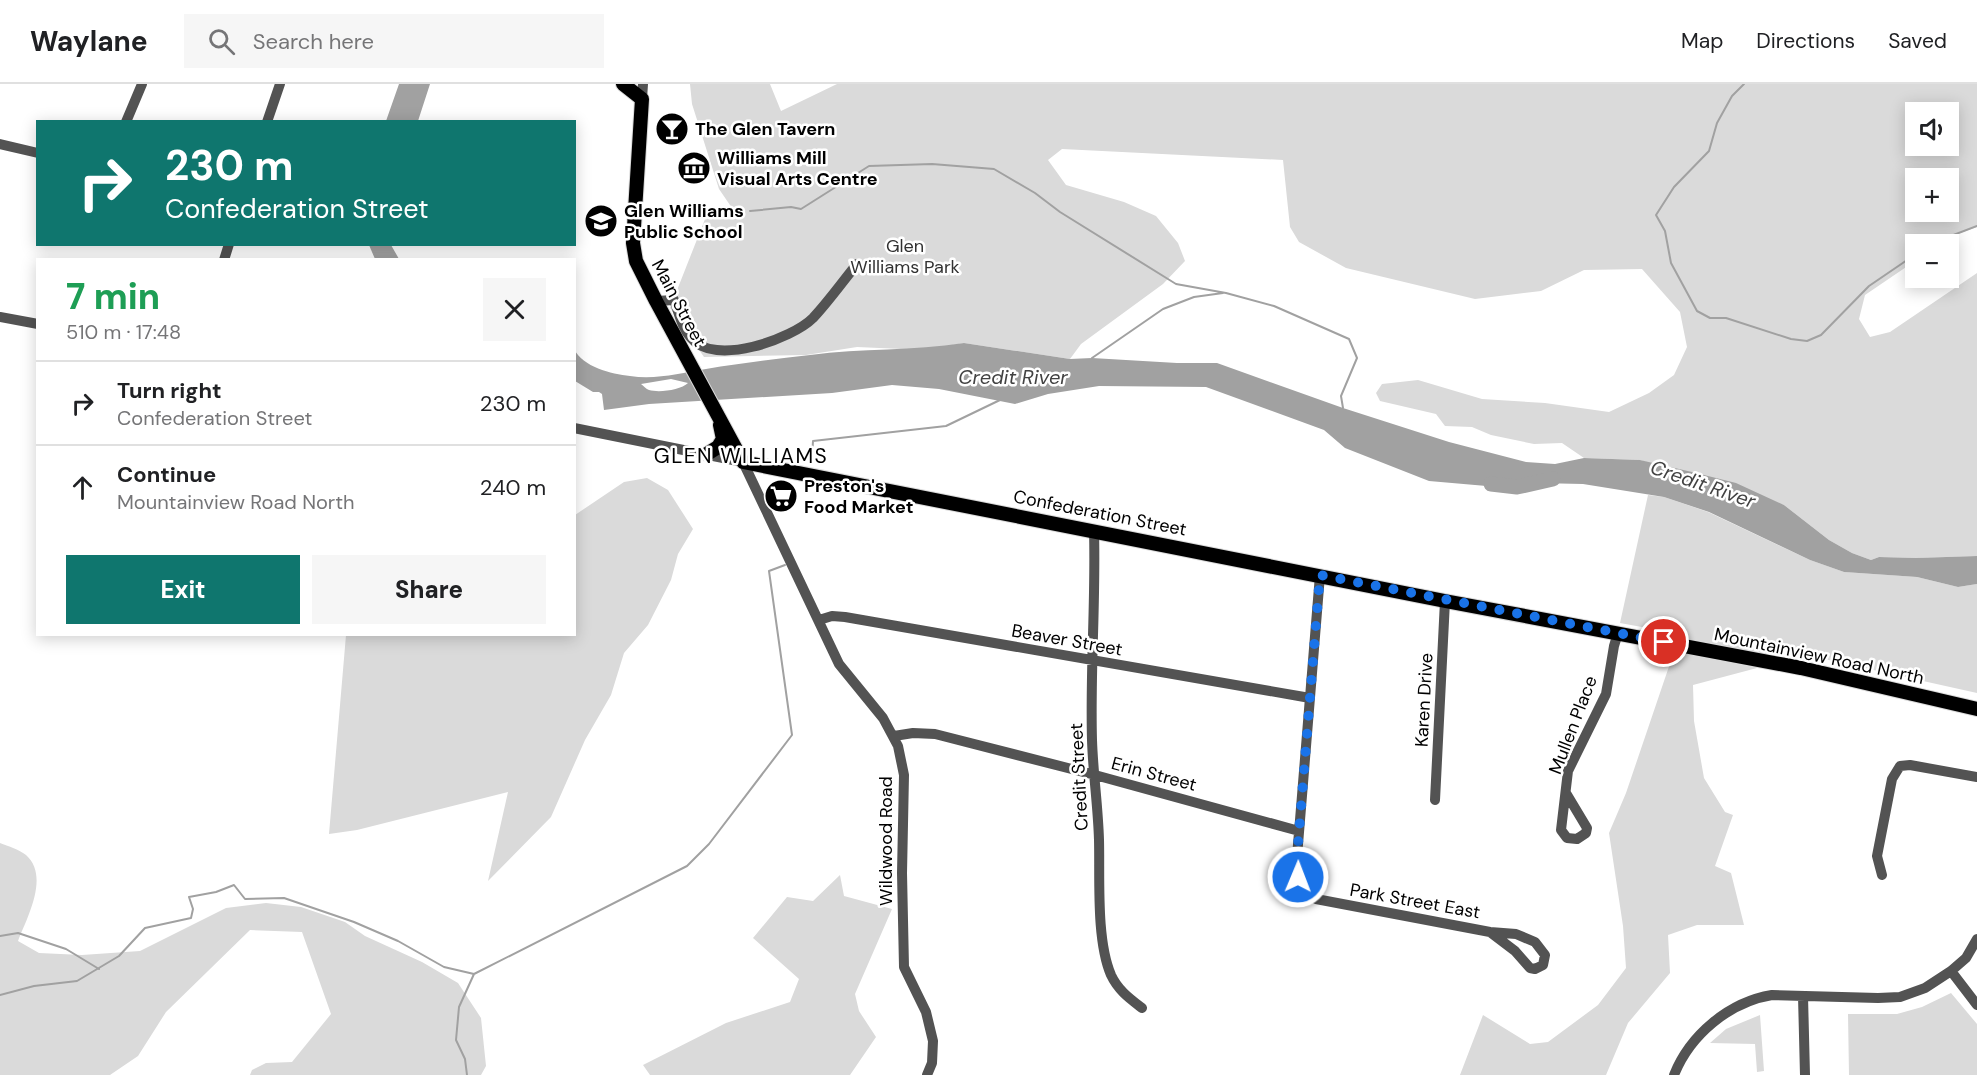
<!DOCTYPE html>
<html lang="en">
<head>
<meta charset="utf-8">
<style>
	body { margin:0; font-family:"DM Sans",sans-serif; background:#f6f6f6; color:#202124; height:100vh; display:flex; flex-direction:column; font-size:22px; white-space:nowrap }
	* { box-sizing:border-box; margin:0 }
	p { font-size:20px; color:#757577 }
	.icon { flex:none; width:33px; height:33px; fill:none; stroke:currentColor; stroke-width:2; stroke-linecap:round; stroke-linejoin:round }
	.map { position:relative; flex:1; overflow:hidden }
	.drawer { position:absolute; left:36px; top:174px; width:540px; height:378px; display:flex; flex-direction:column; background:#fff; border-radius:0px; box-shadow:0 3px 15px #0003 }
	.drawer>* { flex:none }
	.top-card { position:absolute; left:36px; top:36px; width:540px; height:126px; border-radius:0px; box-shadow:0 3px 15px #0003; background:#0f766e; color:#fff; overflow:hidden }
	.fabs { position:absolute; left:1905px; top:18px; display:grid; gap:12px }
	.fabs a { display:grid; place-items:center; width:54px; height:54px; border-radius:0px; background:#fff; box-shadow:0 3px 15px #0003; font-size:30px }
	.pin { position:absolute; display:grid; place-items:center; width:51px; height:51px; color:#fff; margin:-26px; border:3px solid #fff; border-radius:50%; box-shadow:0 2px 6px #0007 }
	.me { position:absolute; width:66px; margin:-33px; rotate:1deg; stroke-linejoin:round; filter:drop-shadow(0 0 4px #0008) }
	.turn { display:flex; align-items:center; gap:21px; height:126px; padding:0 30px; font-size:27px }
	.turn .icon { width:78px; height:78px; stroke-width:2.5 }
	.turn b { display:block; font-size:42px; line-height:51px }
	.round { display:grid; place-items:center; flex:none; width:63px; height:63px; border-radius:0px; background:#f6f6f6 }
	.head { display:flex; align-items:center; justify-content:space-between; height:102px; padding:0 30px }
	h1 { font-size:36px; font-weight:800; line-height:45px; color:#1e9e55 }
	.primary-button { display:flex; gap:12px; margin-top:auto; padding:12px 30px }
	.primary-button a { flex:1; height:69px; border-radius:0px; background:#0f766e; color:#fff; font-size:24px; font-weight:800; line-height:69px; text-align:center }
	.primary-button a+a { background:#f6f6f6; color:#202124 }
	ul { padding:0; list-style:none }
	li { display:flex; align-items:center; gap:18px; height:84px; padding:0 30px; border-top:2px solid #e0e0e0 }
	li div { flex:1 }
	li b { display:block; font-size:22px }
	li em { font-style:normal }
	header { display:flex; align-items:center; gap:36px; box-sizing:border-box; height:84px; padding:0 30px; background:#fff; border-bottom:2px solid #e0e0e0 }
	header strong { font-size:28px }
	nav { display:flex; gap:33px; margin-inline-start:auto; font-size:21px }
	.search { width:420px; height:54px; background:#f6f6f6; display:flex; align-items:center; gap:15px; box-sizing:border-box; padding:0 21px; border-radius:0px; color:#757577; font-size:22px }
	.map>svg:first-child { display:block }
</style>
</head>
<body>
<header>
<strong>Waylane</strong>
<div class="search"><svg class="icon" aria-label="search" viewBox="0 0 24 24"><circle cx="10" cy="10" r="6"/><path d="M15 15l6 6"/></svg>Search here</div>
<nav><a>Map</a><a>Directions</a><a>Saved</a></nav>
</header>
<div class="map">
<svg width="1977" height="991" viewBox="0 0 1977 991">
	<rect width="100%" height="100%" fill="#fff"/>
	<path fill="#dadada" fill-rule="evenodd" d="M690 0H770L781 27 837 0H1977V143L1952 152 1940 160H1916L1915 177 1865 211 1859 235 1870 253 1890 248 1977 189V472L1916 474 1879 473 1871 476 1852 469 1829 456 1784 421 1640 376 1584 374 1562 359 1534 360 1491 351 1472 343 1445 342 1436 330 1380 317 1376 309 1382 300 1418 296 1482 315 1545 319 1609 328 1649 309 1674 291 1687 263 1680 228 1642 185 1584 186 1541 207 1475 215 1346 184 1299 158 1290 143 1283 76 1062 65 1048 76 1066 101 1124 118 1156 132 1178 159 1185 177 1163 200 1081 260 1070 275 964 259 924 266 857 263 806 271 704 273 670 224 709 125 732 124 719 105 692 20ZM1916 28H1948V62H1916ZM1916 94H1948V128H1916Z
		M647 394 668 406 693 445 678 470 671 496 648 541 624 569 611 611 585 656 551 733 488 797 508 708 357 746 329 750 346 551 574 550 575 431 624 398Z
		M1648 411 1664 413 1708 428 1810 476 1844 488 1917 493 1958 503 1977 500V609L1770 563 1757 584 1693 601 1694 637 1704 694 1725 728 1733 731 1715 782 1731 789 1744 841H1697L1668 851 1670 889 1628 939 1606 991H1460L1483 931 1530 960 1548 958 1598 921 1626 884 1623 842 1609 749 1626 709 1680 550 1620 539Z
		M0 759C8 762 20 766 26 771 50 792 27 834 18 857L39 869 82 871 140 867 226 824 266 819 301 823 345 838 365 852 422 878 458 899 481 934 486 982 481 991H250L252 986 266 979 292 978 331 930 302 848 250 846 166 928 138 972 110 991H0Z
		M840 791 844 812 892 825 855 910 859 927 876 953 850 991H650L643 981 726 939 790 918 799 895 753 854 787 813 813 817Z
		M1951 909 1977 940V991H1849L1848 930H1897L1922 923Z
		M1760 931 1764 987 1757 988 1755 960 1710 959 1726 945Z"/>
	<path fill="#a1a1a1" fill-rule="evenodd" d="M399 0H430L418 37H386Z
		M369 161H391L399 175H375Z
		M964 259 1070 275 1092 274 1177 279H1217L1343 324 1449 358 1526 378 1555 380 1584 374 1640 376 1692 388 1736 399 1784 421 1829 456 1852 469 1871 476 1879 473 1916 474 1977 472V500L1958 503 1917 493 1844 488 1810 476 1709 428 1664 413 1583 400 1537 399 1498 403 1429 397 1345 364 1324 346 1206 303 1099 302 1048 310 1015 320 939 305 892 301 832 309 649 320 604 326 602 310 599 308H593L575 297 574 265C583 283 611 290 630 292 656 296 681 289 706 285 741 279 776 275 810 271 862 264 913 267 964 259ZM671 295 688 299C681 306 659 309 649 306 646 305 644 302 641 300Z"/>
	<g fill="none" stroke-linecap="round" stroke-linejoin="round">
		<path stroke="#a1a1a1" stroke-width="2" d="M1744 0 1732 12 1717 39 1709 67 1674 103 1656 131 1665 147 1671 179 1697 227 1710 234H1726L1791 255 1807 257 1821 251 1869 202 1916 170
			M750 127 791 123 801 125 869 82 932 80 994 85 1035 109 1060 128 1176 200 1226 209 1274 222 1349 255 1357 274 1341 312 1343 324
			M1930 160 1977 142
			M1092 274 1163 225 1194 213 1223 209
			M812 373 813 357 946 342 1000 316
			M0 852 18 849 66 865 99 885
			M0 911 34 902 77 897 119 872 145 844 191 834 193 825 189 813 216 808 234 801 245 815 284 814 354 838 398 857 444 883 474 890
			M467 991 465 975 456 956 459 923 474 890 687 782 709 760 792 651 769 487 785 481"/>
		<path stroke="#a1a1a1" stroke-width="15" d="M1491 400 1517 403 1553 395"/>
		<g stroke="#dbdbdb" stroke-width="16">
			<path id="major" d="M623 0 642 15 633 159 636 177 656 217 743 378 1445 517 1801 584 1977 625
				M707 370 718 363 723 355 720 341"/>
		</g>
		<path stroke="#535353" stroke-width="10" d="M642 15 643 0
			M126 38 142 0
			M267 38 280 0
			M0 60 38 69
			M224 176 229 160
			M656 217 674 216C679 229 682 244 691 254 714 283 792 255 813 234 829 217 843 197 857 180
			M0 233 38 240
			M574 344 743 378 839 580 883 634 898 662 904 691 902 789 904 883 926 928 933 957 932 979 927 991
			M1094 447C1096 516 1090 586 1092 656 1093 689 1098 722 1099 756 1100 794 1096 856 1111 891 1118 906 1129 914 1142 924
			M1320 491 1296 785 1303 805 1316 815 1490 848 1516 850 1535 858 1545 871 1543 881 1535 885 1530 884 1515 867 1490 848
			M819 536 832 532 845 533 1310 614
			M894 652 913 649 935 650 1095 691 1299 747
			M1566 709 1587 744 1586 749 1577 755 1567 754 1561 746 1568 687 1606 610 1614 562 1618 549
			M1435 716 1445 517
			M1882 791 1877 772 1892 695 1900 682 1910 681 1977 693
			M1951 887 1977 921
			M1803 912 1805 991
			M1674 991C1690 951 1729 918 1772 911L1878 914 1900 913 1925 904 1951 887 1966 874 1977 855"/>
		<use href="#major" stroke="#000" stroke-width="14"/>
	</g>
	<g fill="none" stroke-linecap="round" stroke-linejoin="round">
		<path stroke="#1a73e8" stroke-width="10" stroke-dasharray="0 18" d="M1298 793 1296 785 1320 491 1664 558"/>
	</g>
	<defs>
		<g id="bar-disc" transform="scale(1.725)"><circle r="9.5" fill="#000" stroke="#fff"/><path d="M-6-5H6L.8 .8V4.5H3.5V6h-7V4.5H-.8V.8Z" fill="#fff"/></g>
		<g id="museum-disc" transform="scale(1.725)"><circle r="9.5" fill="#000" stroke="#fff"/><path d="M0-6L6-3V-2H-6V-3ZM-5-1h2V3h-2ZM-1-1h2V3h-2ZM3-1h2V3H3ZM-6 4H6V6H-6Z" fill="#fff"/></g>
		<g id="school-disc" transform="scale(1.725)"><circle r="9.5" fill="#000" stroke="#fff"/><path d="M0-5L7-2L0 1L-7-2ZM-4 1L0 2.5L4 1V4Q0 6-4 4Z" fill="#fff"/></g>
		<g id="supermarket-disc" transform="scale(1.725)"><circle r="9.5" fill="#000" stroke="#fff"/><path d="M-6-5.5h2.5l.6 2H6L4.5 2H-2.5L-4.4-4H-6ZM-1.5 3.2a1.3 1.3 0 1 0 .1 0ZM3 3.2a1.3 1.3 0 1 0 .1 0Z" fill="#fff"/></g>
	</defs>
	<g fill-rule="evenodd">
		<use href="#bar-disc" x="672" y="45"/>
		<use href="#museum-disc" x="694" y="84"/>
		<use href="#school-disc" x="601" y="137"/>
		<use href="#supermarket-disc" x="781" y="412"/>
	</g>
	<g text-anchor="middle" stroke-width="5" stroke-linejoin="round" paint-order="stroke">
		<g font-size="18" font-weight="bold" fill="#000" stroke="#fff" text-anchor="start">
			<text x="695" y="51">The Glen Tavern</text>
			<text x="717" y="80">Williams Mill<tspan x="717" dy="21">Visual Arts Centre</tspan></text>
			<text x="624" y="133">Glen Williams<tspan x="624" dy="21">Public School</tspan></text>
			<text x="804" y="408">Preston's<tspan x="804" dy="21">Food Market</tspan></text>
		</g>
		<g font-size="18" fill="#313131" stroke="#fff">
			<text x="905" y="168">Glen<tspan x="905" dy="21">Williams Park</tspan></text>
		</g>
		<g font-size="18" fill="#000" stroke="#fff">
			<text transform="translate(679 219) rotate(62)" y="6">Main Street</text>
			<text transform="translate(1100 429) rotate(11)" y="6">Confederation Street</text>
			<text transform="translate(1067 556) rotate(10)" y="6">Beaver Street</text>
			<text transform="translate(1819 572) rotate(12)" y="6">Mountainview Road North</text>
			<text transform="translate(1424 616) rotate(-87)" y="6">Karen Drive</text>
			<text transform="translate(1573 641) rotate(-69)" y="6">Mullen Place</text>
			<text transform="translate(1154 690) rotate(15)" y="6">Erin Street</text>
			<text transform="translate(1079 693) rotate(-93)" y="6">Credit Street</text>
			<text transform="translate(886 757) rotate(-90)" y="6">Wildwood Road</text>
			<text transform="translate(1415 817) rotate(10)" y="6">Park Street East</text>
		</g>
		<g font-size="20" font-style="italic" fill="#424242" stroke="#fff">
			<text x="1013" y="300">Credit River</text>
			<text transform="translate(1703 400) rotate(19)" y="7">Credit River</text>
		</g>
		<g font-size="21" letter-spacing="1.5" fill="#000" stroke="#fff">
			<text x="741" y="379">GLEN WILLIAMS</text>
		</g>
	</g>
</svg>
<div class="fabs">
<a><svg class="icon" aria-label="sound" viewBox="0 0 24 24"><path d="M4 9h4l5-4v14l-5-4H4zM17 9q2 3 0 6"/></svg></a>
<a>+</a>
<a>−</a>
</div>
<div class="pin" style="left:1664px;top:558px;background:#d93025"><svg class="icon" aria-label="arrive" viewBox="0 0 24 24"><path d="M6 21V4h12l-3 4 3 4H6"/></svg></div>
<svg class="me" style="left:1298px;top:793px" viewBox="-20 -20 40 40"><circle r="17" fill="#1a73e8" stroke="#fff" stroke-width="3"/><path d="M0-11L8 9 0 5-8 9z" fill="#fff"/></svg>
<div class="top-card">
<div class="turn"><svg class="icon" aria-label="right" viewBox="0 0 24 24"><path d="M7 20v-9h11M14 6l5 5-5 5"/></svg><div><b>230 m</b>Confederation Street</div></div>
</div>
<section class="drawer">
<div class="head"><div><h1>7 min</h1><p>510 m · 17:48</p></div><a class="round"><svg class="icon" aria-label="close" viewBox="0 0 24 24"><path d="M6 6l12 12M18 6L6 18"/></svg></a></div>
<ul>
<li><svg class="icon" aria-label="right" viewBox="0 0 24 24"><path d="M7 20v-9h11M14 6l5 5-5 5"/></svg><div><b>Turn right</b><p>Confederation Street</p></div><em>230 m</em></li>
<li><svg class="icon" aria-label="ahead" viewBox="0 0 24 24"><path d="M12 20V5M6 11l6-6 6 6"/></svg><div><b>Continue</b><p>Mountainview Road North</p></div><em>240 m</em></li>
</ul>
<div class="primary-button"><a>Exit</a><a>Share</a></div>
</section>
</div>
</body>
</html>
